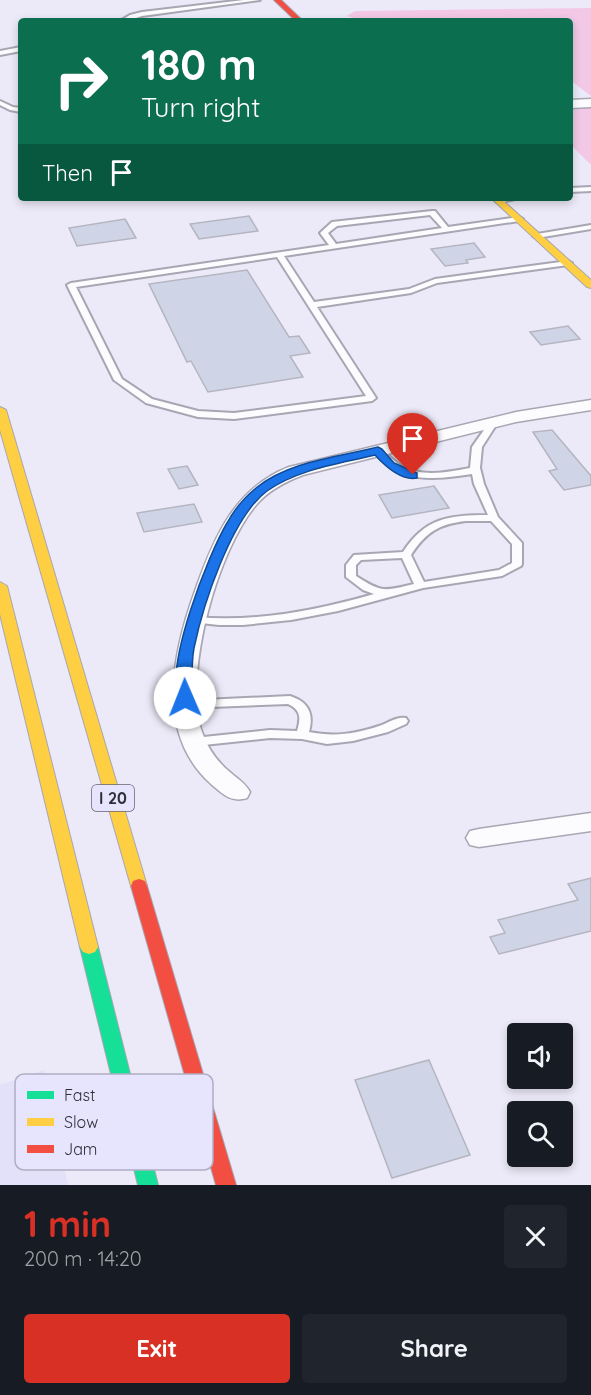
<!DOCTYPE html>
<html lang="en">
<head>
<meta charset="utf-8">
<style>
	body { margin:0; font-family:Quicksand,sans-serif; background:#20242c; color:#f1f3f6; height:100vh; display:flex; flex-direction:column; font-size:22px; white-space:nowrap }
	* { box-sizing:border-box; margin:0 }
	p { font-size:20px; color:#9ea1a6 }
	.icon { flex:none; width:33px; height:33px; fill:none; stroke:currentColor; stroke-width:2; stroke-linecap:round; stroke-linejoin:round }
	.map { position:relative; height:1185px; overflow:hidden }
	.drawer { display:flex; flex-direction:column; background:#171b24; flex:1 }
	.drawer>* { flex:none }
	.guide { position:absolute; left:18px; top:18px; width:555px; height:183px; border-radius:6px; box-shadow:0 3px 9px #0003; background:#0b6e4f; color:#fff; overflow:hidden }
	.buttons { position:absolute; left:507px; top:1023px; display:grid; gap:12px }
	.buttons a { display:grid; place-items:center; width:66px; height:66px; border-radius:6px; background:#171b24; box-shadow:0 3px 9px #0003; font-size:30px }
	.pin { position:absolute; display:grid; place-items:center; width:51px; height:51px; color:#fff; margin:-62px -26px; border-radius:50% 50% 50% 0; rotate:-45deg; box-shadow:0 0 6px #0007 }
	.pin .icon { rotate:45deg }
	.me { position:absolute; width:66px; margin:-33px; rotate:359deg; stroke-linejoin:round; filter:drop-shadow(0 0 4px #0008) }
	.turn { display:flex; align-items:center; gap:21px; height:126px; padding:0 24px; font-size:27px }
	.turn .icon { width:78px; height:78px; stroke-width:2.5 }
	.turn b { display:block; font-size:42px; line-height:51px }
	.then { display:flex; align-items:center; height:57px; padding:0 24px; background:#0003; gap:12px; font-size:22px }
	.round { display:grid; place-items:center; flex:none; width:63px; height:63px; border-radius:6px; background:#20242c }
	.head { display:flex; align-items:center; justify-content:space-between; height:102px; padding:0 24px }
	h1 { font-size:36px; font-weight:800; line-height:45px; color:#d93025 }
	.button { display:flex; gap:12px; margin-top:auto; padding:12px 24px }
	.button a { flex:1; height:69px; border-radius:6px; background:#d93025; color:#fff; font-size:24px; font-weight:800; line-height:69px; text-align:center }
	.button a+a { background:#20242c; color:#f1f3f6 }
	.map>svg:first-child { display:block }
</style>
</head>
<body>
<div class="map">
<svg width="591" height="1185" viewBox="0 0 591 1185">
	<rect width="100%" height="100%" fill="#eceaf8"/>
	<path fill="#e3e0f9" d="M44 1070 68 1185H0V1085Z"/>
	<path fill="#f2c8e6" d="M591 8V96L570 80V21H364L347 16 355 11Z
		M591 107V164H590L570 144V108Z"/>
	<path fill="#cfd4e7" stroke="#b4b5bf" stroke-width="1.5" d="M249 216 258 231 199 239 190 224Z
		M125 219 136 238 77 246 69 228Z
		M474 243 485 257 466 260 468 263 445 266 431 249Z
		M247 270 289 337 299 336 310 353 290 356 303 377 208 392 191 361 187 362 149 284Z
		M568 326 580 339 541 345 530 332Z
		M552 430 591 476V485L564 490 549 471 557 469 533 432Z
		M187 466 198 485 179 489 168 469Z
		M434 486 449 508 392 518 379 495Z
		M194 504 202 522 144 532 137 513Z
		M591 878V931L499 954 490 937 505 933 498 920 578 900 568 884Z
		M429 1060 470 1155 392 1178 355 1080Z"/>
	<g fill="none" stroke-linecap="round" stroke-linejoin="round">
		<g stroke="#a8a6b2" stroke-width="4">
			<path id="lane" d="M244 0H260L142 16 127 21H120L130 15 142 12Z
				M21 47V51L0 55V51Z
				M0 101 13 107 21 108V112L10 110 0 105Z
				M591 187V191L570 192V188Z
				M504 198H519L499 203 496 201Z
				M432 211H435L448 227 519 217 523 219 519 221 284 256 314 302 409 289 435 279 568 261 572 263 568 265 437 283 411 293 317 307 376 398 372 401 234 419 198 417 146 403 114 380 67 285 71 283 329 245 320 233 332 222ZM430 215 442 228 336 244 328 233 337 226ZM277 257 366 396 234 413 198 411 152 399 122 379 76 287Z
				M591 225V229L537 238 533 236 537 234Z
				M494 419 498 422 482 447 480 468 484 484 498 517 522 543V564L521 566 502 576 423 588 338 611 291 620 243 625H219L191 622 190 620 191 618 195 617C257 622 315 611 374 594L363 590 346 577V565L354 555 403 552C425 518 449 515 488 515L474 484 472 474C433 480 401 484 373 451L378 448C386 452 392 460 400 465 421 478 448 472 470 468L472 447 491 420ZM466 521H491L512 544V563L499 570 424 582 411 555C426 532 439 524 466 521ZM402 558 414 584C385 591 382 593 356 576V565L361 560Z
				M290 696C309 702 314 714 309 732 334 737 355 734 379 726 388 723 397 716 406 718L408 721 406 724 388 732 353 741 327 744 302 739 270 738 194 746 190 745 188 742 190 739 194 738 270 730 297 731C301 718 301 710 288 704L186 708 182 707 180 704 182 701Z"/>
		</g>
		<g stroke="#a8a6b2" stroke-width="3">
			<path id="street" d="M591 99V107L570 108V100Z
				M591 400V410L516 422 303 475C285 482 269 490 257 504 218 549 184 671 201 729 207 747 216 761 231 773 238 779 246 784 250 792L247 798C231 803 223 794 211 784 154 733 173 651 196 588 214 537 235 488 289 467L516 412Z
				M591 813V831L479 847 470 845 466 838 470 831 479 829Z"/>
		</g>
		<g stroke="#a8a6b2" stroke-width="2">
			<path id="fast" d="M89 940 95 942 98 947 158 1185H138L80 947 83 942Z"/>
		</g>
		<g stroke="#a8a6b2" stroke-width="2">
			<path id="slow" d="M491 198H500L591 280V288L587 287Z
				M0 407 6 410 147 886 145 891 139 893 133 891 131 886 0 430Z
				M0 582 7 586 98 947 95 952 89 954 83 952 80 947 0 614Z"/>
		</g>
		<g stroke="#a8a6b2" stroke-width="2">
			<path id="jam" d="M274 0H281L303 21H296Z
				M139 879 145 881 147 886 236 1185H216L131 886 133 881Z"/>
		</g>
		<use href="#lane" fill="#fcfcfe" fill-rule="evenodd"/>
		<use href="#street" fill="#fcfcfe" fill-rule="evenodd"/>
		<use href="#fast" fill="#16e098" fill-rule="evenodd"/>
		<use href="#slow" fill="#ffcf43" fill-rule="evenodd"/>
		<use href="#jam" fill="#f24e42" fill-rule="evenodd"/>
	</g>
	<path fill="#1a73e8" stroke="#114b97" stroke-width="1.5" d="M378 447 382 449 394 463 417 473V478C401 481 385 466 375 455 339 464 298 469 267 491 231 518 203 605 194 648 191 665 192 681 192 698L190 702H180C162 670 209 553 227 523 234 510 245 497 256 488 289 461 339 457 378 447Z"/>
	<g text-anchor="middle" stroke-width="4.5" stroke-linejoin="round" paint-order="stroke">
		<rect fill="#e7e4fe" stroke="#666473" stroke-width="1.5" x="92" y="785" width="42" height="26" rx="4.5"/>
		<g font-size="16" font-weight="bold" fill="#2f2d37">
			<text x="113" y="804">I 20</text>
		</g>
	</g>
	<rect x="15" y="1074" width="198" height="96" rx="9" fill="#e7e4fe" stroke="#b0adc2" stroke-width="1.5"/>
	<rect x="27" y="1091" width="27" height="8" fill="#16e098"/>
	<rect x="27" y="1118" width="27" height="8" fill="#ffcf43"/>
	<rect x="27" y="1145" width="27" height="8" fill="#f24e42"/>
	<g font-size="16" fill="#2f2d37">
		<text x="64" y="1101">Fast</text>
		<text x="64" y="1128">Slow</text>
		<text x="64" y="1155">Jam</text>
	</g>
</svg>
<div class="buttons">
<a><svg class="icon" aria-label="sound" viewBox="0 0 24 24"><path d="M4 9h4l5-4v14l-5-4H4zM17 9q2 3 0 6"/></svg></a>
<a><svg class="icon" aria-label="search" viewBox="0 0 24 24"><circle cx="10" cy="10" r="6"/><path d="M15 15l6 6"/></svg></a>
</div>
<div class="pin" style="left:413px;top:475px;background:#d93025"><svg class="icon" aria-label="arrive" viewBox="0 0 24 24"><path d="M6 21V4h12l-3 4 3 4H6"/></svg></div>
<svg class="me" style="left:185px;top:698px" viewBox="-20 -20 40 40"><circle r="19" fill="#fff"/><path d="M0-13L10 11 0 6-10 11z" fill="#1a73e8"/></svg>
<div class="guide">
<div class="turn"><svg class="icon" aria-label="right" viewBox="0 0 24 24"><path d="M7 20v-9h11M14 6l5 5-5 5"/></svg><div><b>180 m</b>Turn right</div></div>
<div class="then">Then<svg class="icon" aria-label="arrive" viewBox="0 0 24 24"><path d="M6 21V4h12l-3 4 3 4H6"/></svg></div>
</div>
</div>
<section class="drawer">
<div class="head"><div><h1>1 min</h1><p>200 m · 14:20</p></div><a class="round"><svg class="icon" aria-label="close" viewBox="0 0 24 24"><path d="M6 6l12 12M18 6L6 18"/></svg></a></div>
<div class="button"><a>Exit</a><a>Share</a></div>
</section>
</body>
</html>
